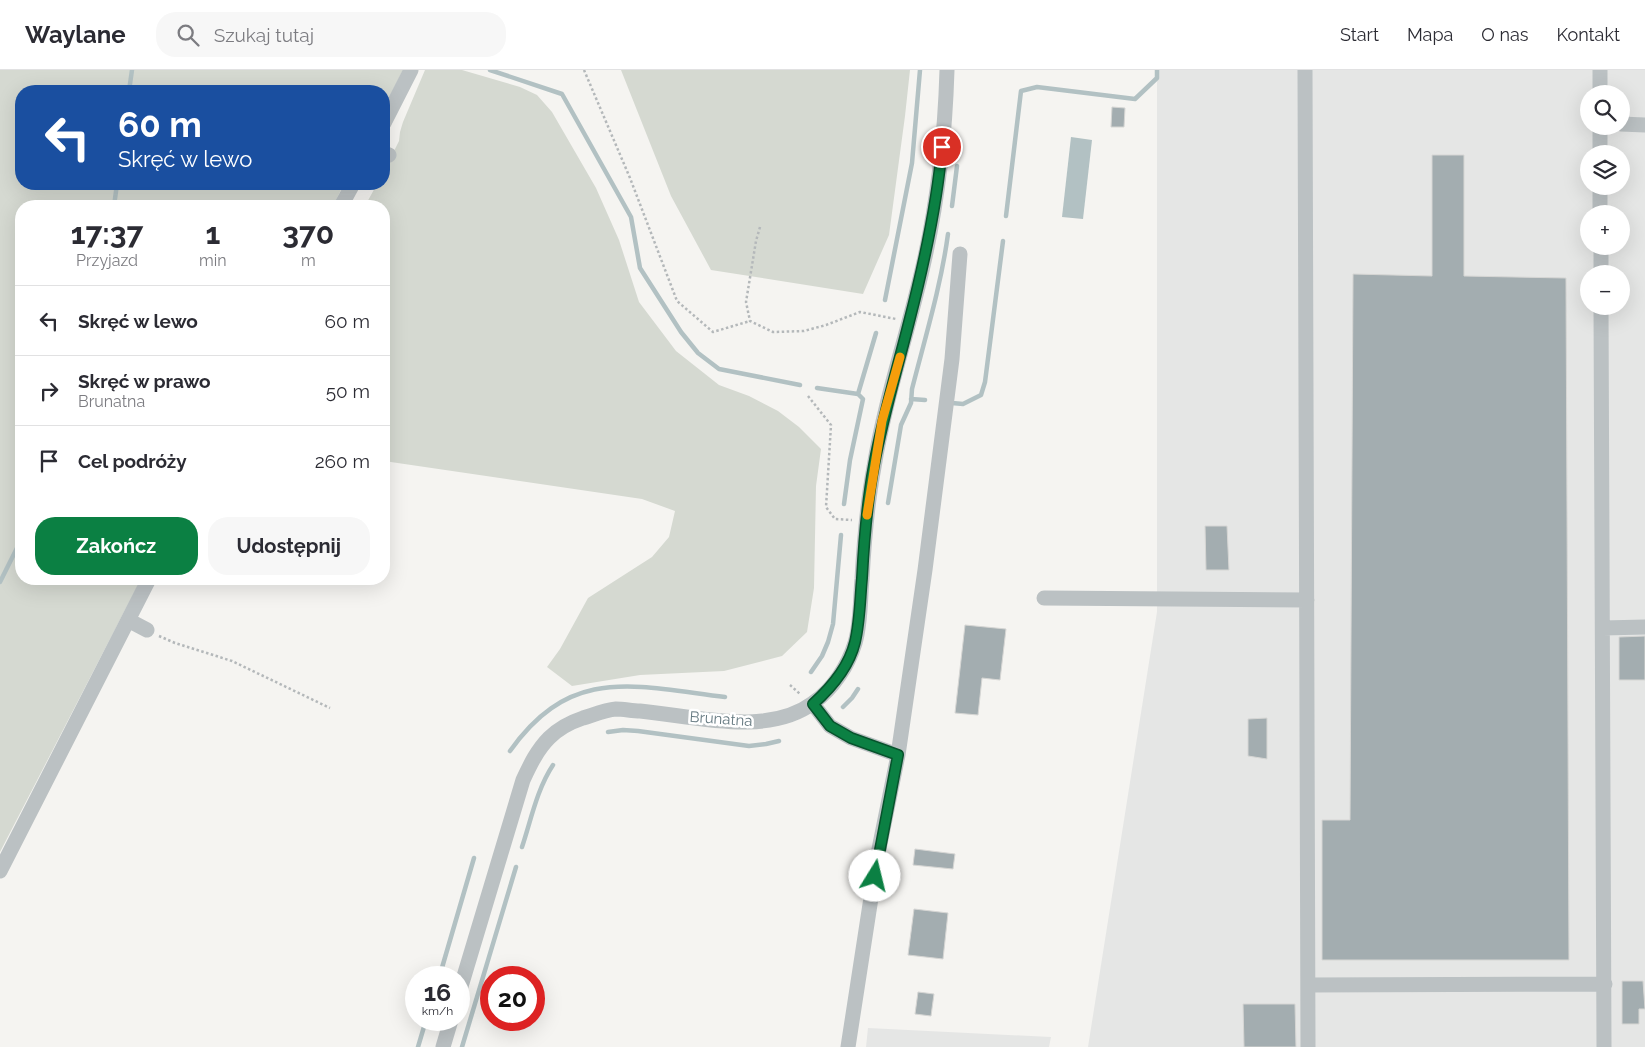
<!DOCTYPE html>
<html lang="pl">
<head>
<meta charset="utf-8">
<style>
	body { margin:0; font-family:Raleway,sans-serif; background:#f7f7f7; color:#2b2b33; height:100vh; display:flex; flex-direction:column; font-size:19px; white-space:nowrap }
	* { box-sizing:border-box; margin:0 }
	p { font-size:16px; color:#7c7c81 }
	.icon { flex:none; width:28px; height:28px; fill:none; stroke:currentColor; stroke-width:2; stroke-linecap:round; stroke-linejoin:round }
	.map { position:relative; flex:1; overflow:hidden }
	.details { position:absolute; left:15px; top:130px; width:375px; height:385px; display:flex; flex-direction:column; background:#fff; border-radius:20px; box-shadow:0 5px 20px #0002 }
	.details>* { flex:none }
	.hud { position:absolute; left:15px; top:15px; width:375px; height:105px; border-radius:20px; box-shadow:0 5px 20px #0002; background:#1a4fa0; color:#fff; overflow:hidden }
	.tools { position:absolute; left:1580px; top:15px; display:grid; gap:10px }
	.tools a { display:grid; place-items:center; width:50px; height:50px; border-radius:50%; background:#fff; box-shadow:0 5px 20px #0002; font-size:25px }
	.speed { position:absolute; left:405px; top:896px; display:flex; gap:10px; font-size:25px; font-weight:700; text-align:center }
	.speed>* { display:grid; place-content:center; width:65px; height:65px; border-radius:50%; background:#fff; box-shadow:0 5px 20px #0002; line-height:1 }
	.speed small { font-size:12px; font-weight:400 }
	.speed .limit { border:8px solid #d22; background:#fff; color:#111 }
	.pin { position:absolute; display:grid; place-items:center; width:42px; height:42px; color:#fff; margin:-21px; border:2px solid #fff; border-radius:50%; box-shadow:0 1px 5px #0007 }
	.me { position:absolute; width:55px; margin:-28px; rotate:9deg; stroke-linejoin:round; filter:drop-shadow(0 0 4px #0008) }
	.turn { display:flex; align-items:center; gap:18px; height:105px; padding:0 20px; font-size:22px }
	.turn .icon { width:65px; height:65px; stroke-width:2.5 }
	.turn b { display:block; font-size:35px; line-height:42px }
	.eta { display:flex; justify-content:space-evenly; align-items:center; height:85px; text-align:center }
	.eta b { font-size:30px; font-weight:700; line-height:35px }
	.button { display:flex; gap:10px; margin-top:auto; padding:10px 20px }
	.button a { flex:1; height:58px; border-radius:20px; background:#0b8043; color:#fff; font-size:20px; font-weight:700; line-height:58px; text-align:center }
	.button a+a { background:#f7f7f7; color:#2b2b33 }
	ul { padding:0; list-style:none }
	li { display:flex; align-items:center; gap:15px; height:70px; padding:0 20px; border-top:1px solid #e1e1e2 }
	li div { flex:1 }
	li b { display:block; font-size:19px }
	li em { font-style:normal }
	header { display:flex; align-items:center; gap:30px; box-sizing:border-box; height:70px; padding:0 25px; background:#fff; border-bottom:1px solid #e1e1e2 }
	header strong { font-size:24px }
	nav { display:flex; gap:28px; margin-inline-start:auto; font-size:18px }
	.search { width:350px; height:45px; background:#f7f7f7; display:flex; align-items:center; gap:12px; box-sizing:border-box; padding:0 18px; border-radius:20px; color:#7c7c81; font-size:19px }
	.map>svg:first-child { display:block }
</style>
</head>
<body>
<header>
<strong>Waylane</strong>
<div class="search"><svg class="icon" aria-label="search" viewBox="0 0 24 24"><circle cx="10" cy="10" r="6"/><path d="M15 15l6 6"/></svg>Szukaj tutaj</div>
<nav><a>Start</a><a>Mapa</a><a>O nas</a><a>Kontakt</a></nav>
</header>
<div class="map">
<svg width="1645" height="977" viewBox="0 0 1645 977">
	<rect width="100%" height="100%" fill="#f5f4f1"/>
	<path fill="#e5e6e5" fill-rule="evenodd" d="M1157 0H1645V977H1088L1157 542ZM1589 24H1621V56H1589ZM1589 84H1621V116H1589ZM1589 144H1621V176H1589ZM1589 204H1621V236H1589Z
		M868 958 1051 967 1049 977H866Z"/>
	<path fill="#d5d9d1" d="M0 0H403L384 37V21H21V114H344L333 136H21V509H141L0 782Z
		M425 0H462L520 17 537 25 552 42 596 118 619 170 639 232 676 281 719 315 749 326 778 341 799 357 821 379 816 416 814 518 807 562 782 586 724 601 640 605 572 616 547 597 560 579 588 528 652 487 669 467 675 441 642 429 384 391V136H365L377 114H384V101L399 71 400 62 403 52Z
		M621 0H910L905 46 889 165 863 224 711 200 671 126Z"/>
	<path fill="#b2c1c3" d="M1071 67 1092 70 1083 149 1062 147Z"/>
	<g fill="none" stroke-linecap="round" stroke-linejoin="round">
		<path stroke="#b2c1c3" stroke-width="4.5" d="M490 0 562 24 631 147 640 198 681 262 698 283 719 299 800 315
			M129 21 132 0
			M114 136 117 114
			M952 136 957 96
			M1006 146 1021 21 1037 17 1135 29 1157 8V0
			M885 230 912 93 920 0
			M817 318 858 324 863 329 850 390 844 434
			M858 324 876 263
			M911 329 925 330
			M952 333 963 334 981 325 985 312 1003 171
			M888 433 901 355 911 333 912 319C925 268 941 216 948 164
			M0 512 21 470
			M811 602 822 586 828 572 833 554 841 465
			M843 637 852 628 858 619
			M608 662 623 660 638 661 749 676 766 674 779 671
			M510 681C571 595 634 616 725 627
			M522 777C531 750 537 719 553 695
			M439 908 474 788
			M418 977 426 950
			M462 977 516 797"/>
	</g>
	<path fill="#a3adb0" stroke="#d6d6d4" d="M1112 37 1125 38 1124 57H1111Z
		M1432 85H1464V206L1566 208 1569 890H1322V750H1350L1353 204 1432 206Z
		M1205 456H1227L1229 500H1206Z
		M965 555 1006 559 1000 610 982 608 978 645 955 643Z
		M1645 566V610H1619V567Z
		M1267 648V689L1248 686V649Z
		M915 779 955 784 953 799 913 795Z
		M914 839 948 843 943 889 908 885Z
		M1622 911H1643L1645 939H1639V954H1622Z
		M918 922 934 924 931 946 915 944Z
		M1243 934H1295L1296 977H1244Z"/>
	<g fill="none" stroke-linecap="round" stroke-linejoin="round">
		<path stroke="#b4b8ba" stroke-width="2.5" stroke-dasharray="2.5 2.5" stroke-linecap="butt" d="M584 0 630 108 677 231 713 262 750 251
			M760 157 756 171 746 232 750 251 773 262 804 261 826 255 860 242 896 249
			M808 326 831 355 826 437 835 449 852 450
			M159 566 175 573 232 591 330 638
			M790 615 800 624"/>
		<path stroke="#bbc1c3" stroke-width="15" d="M1305 0 1308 977
			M1600 24V0
			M384 53 411 0
			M1621 54 1645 55
			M1600 56V84
			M384 83 389 85
			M1600 116V144
			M341 136 353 114
			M1601 176V204
			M1601 236 1604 977
			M1044 528 1307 530
			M128 550 147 560
			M1603 558 1645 557
			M813 634 830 656 851 668 898 685
			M0 801 149 509
			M1308 915 1605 914
			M459 923 523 710C530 695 537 680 549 668 558 659 571 652 583 648 593 645 605 640 616 639 624 639 632 641 640 641 694 646 767 667 813 633 833 619 848 596 855 573 861 553 860 530 862 509 864 472 867 434 874 397 885 329 908 263 923 196 938 131 945 66 947 0
			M443 977 451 950
			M848 977 877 789 898 685 925 500 952 289 960 184"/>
	</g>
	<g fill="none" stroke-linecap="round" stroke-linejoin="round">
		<g stroke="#07532c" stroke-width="12">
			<path id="route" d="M875 806 898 685 851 668 830 656 813 634C832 617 849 597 855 572 860 551 860 529 862 508 864 470 867 432 874 395 883 346 897 300 909 252 924 194 937 136 942 77"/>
		</g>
		<use href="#route" stroke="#0b8043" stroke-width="9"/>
		<path stroke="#f59e0b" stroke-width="9" d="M867 445 882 351 900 287"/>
	</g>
	<g text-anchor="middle" stroke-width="5" stroke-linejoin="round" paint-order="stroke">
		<g font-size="15" fill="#657980" stroke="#fff">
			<text transform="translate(721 649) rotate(4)" y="5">Brunatna</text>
		</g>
	</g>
</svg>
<div class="tools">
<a><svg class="icon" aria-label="search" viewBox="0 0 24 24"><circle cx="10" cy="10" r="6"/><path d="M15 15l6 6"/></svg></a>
<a><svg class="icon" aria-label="layers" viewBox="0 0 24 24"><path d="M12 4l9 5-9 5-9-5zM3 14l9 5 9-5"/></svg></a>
<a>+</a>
<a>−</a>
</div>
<div class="speed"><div>16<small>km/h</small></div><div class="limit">20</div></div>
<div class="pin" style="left:942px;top:77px;background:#d93025"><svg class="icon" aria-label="arrive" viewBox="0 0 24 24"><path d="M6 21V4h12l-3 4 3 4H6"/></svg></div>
<svg class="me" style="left:875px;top:806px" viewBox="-20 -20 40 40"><circle r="19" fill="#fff"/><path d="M0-13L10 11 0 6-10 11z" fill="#0b8043"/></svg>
<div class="hud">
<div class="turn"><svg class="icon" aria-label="left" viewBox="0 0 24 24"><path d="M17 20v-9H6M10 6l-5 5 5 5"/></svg><div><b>60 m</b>Skręć w lewo</div></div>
</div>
<section class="details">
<div class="eta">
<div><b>17:37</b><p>Przyjazd</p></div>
<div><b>1</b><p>min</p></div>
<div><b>370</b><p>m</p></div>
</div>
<ul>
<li><svg class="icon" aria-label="left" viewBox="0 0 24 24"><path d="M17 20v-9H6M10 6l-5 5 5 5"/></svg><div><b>Skręć w lewo</b></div><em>60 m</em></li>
<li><svg class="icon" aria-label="right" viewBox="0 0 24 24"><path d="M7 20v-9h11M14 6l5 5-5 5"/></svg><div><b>Skręć w prawo</b><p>Brunatna</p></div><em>50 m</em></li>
<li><svg class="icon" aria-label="arrive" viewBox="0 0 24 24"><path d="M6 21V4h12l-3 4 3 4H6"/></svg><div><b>Cel podróży</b></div><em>260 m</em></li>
</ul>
<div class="button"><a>Zakończ</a><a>Udostępnij</a></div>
</section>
</div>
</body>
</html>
